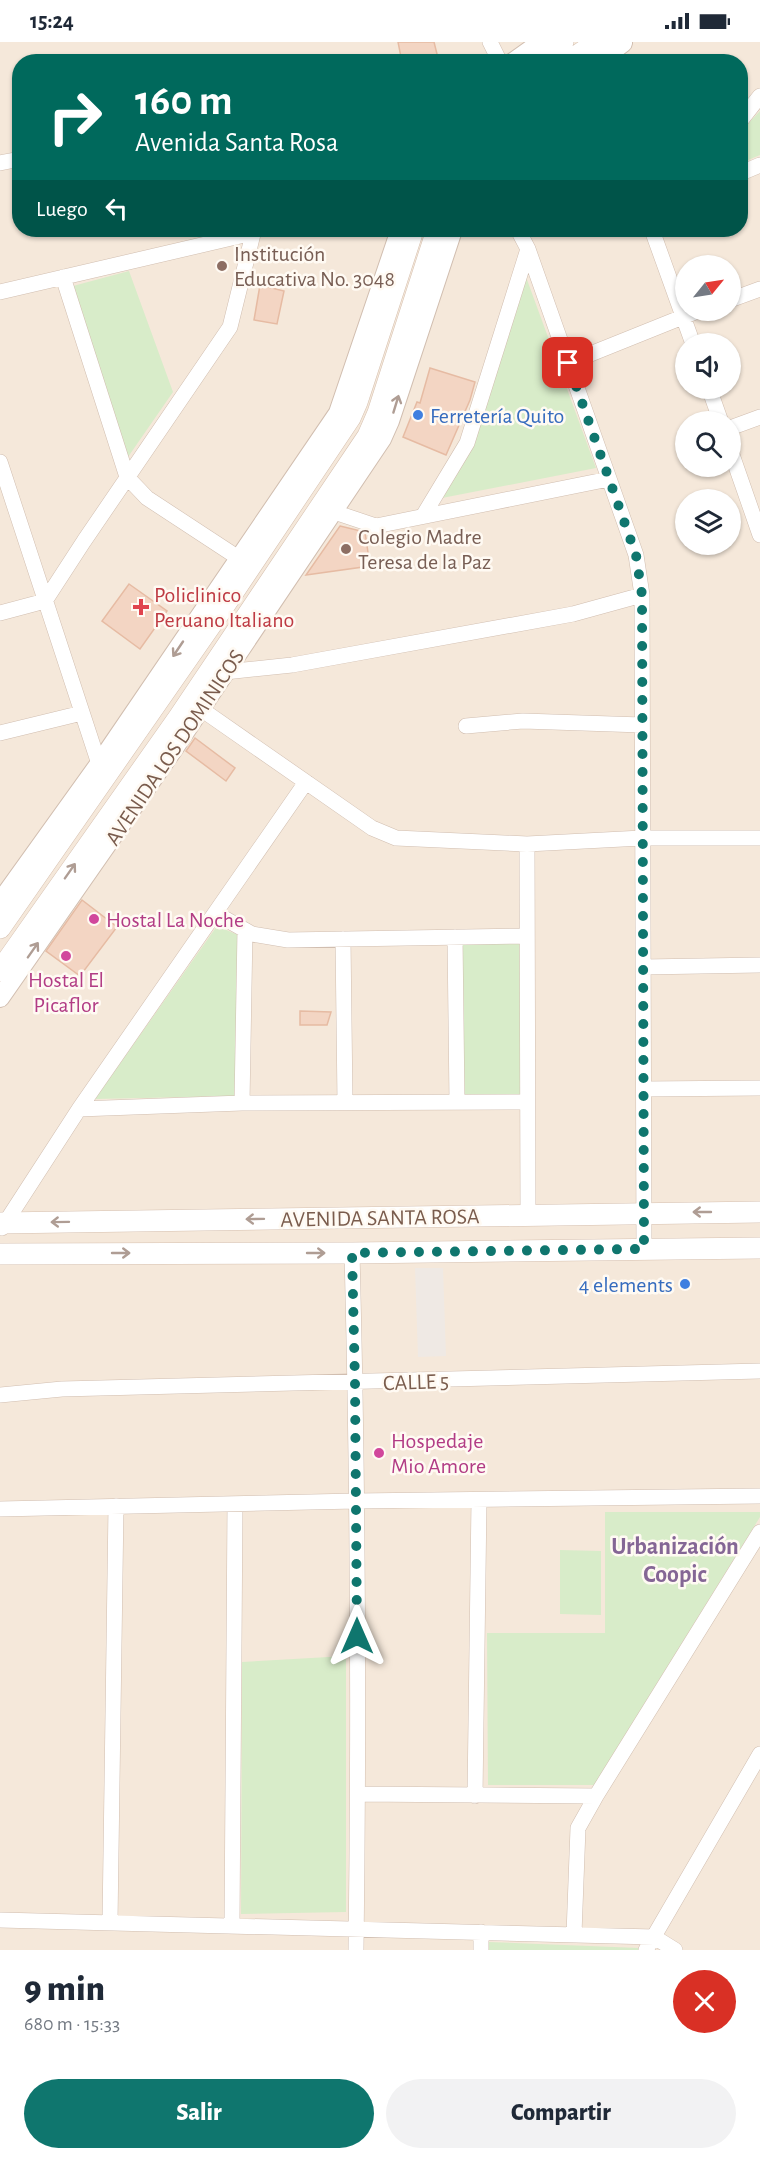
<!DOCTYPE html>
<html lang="es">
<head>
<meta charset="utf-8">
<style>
	body { margin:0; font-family:"Alegreya Sans",sans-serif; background:#f2f2f3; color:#1f2937; height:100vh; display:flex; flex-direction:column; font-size:22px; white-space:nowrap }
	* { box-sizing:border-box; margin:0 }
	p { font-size:20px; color:#747a83 }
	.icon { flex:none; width:33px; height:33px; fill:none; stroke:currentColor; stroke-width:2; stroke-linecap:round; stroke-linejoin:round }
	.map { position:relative; height:1908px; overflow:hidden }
	.drawer { display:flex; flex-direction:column; background:#fff; flex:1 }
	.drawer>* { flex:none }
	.banner { position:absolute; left:12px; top:12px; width:736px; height:183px; border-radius:24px; box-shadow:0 2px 4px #0004; background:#00695c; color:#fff; overflow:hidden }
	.needle { width:39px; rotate:60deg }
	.tools { position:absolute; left:675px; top:213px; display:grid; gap:12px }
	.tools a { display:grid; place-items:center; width:66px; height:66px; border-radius:50%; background:#fff; box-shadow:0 2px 4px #0004; font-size:30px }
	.pin { position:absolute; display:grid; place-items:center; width:51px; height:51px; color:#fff; margin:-26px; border-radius:12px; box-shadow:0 3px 9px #0006 }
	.me { position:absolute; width:66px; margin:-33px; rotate:0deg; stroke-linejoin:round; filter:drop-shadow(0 0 4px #0008) }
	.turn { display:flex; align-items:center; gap:21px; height:126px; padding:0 24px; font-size:27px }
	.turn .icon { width:78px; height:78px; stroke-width:2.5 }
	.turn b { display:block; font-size:42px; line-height:51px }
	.then { display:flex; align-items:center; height:57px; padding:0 24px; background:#0003; gap:12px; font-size:22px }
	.round { display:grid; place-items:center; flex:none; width:63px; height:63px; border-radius:32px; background:#f2f2f3 }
	.head { display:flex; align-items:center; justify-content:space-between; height:102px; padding:0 24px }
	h1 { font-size:36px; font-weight:800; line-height:45px }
	.cta { display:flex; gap:12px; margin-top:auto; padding:12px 24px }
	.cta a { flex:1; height:69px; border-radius:36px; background:#0f766e; color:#fff; font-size:24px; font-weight:800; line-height:69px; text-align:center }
	.cta a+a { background:#f2f2f3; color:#1f2937 }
	.status { display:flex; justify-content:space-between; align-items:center; height:42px; padding:0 30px; background:#fff; direction:ltr }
	.status svg { height:16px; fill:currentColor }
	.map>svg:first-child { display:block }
</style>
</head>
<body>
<div class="status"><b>15:24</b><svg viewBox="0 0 49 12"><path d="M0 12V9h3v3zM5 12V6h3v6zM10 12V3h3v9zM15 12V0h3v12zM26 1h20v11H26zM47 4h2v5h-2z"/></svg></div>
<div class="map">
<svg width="760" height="1908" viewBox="0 0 760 1908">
	<rect width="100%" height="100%" fill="#fdf6ec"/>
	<path fill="#f5e8da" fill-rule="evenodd" d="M0 0H760V1908H0ZM20 20H741V188H20ZM686 224H730V268H686ZM686 302H730V346H686ZM686 380H730V424H686ZM686 458H730V502H686Z"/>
	<path fill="#efe9e4" d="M415 1226H443L446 1314 418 1315Z"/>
	<path fill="#d8ecc9" d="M760 69V113L741 121V89Z
		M129 229 173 350 128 415 73 244Z
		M526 235 596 426 442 456Z
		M217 884 238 893 235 1054 95 1057Z
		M521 901 520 1054H463L462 902Z
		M605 1470H760V1475L594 1743H488L487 1591H605Z
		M560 1508 601 1509V1573L560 1572Z
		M346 1614V1870L241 1872 242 1620Z
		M488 1900 639 1906 638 1908H488Z"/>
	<path fill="#f3d5c3" stroke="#e6bba3" stroke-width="1.5" d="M398 0H434L439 20H402Z
		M260 243 284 249 277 282 254 278Z
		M430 326 475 340 470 358 446 413 403 395 417 360 420 361Z
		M340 484 365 490 370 524 306 533Z
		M129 542 167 569 140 607 102 579Z
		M195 696 235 726 226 739 186 709Z
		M82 858 117 885 80 934 46 909Z
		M300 969 331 970 327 983H300Z"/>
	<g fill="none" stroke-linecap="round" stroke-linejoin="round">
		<g stroke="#d1beb0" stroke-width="16">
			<path id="minor" d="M490 0 500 20
				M741 78 760 54
				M0 121 20 117
				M741 131 760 123
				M518 188 528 207 636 513 642 553 644 1207
				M652 188 693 302
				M63 235 127 435 147 456 240 517
				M0 250 253 191
				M730 258 760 247
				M568 321 700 268
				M709 346 721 380
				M730 386 760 375
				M730 407 760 493
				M0 420 99 722
				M334 470 376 484 609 437
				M423 474 467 401 528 207
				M0 571 45 559 84 499 230 285 254 188
				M225 630 292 623 573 572 642 553
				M201 667 372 786 396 796 527 802 642 796H760
				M466 684 523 679 642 683
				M0 691 82 671
				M527 802 528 1173
				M215 871 252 892 288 898 527 894
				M455 895 457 1060
				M343 897 345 1060
				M644 925 760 923
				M645 1047 760 1046
				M242 1061 245 888
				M79 1067 242 1061 527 1060
				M2 1186 79 1067 306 740
				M352 1211C358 1443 359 1676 356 1908
				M0 1353 62 1347 760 1329
				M0 1467 356 1459 760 1454
				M358 1752 596 1754
				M475 1754 479 1458
				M0 1878 654 1895 675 1908
				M110 1880 116 1464
				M232 1883 235 1462
				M574 1892 578 1786 596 1754 760 1490
				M481 1908V1890
				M646 1908 760 1712"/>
		</g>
		<g stroke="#d1beb0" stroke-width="20">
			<path id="tertiary" d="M513 20 541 0
				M598 20 623 1
				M0 860 99 722 338 371 400 188
				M0 956 173 708 382 397 390 379 453 188"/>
		</g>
		<g stroke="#d6c0b0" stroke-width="22">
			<path id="secondary" d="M613 9 616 0
				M535 20 563 0
				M568 20 597 0
				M0 886 224 564 350 376 357 360 413 188
				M0 929 179 675 368 394 378 371 437 188
				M0 1181 760 1170
				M0 1212 352 1211 760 1206"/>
		</g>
		<use href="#minor" stroke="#fff" stroke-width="15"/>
		<use href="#tertiary" stroke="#fff" stroke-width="18"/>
		<use href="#secondary" stroke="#fff" stroke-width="21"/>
	</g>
	<defs><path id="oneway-shaft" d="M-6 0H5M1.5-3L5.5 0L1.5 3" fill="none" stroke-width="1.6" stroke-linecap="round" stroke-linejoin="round" transform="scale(1.5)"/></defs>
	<g stroke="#af9d94">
		<use href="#oneway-shaft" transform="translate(396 362) rotate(-73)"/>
		<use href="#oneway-shaft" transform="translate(178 607) rotate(124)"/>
		<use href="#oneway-shaft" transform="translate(70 829) rotate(-55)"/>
		<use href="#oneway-shaft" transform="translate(33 908) rotate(-55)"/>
		<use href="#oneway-shaft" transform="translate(702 1170) rotate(180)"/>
		<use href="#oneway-shaft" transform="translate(255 1177) rotate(179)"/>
		<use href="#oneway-shaft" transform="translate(60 1180) rotate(179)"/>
		<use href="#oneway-shaft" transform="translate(121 1211)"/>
		<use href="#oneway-shaft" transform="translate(316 1211)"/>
	</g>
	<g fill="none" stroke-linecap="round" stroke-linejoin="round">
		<path stroke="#0f766e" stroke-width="10" stroke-dasharray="0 18" d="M357 1594 355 1340 352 1211 644 1207 642 553 636 513 568 321"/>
	</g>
	<g fill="#8d6e63" stroke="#fffaf3" stroke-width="2">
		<circle cx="222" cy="224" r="6"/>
		<circle cx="346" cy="507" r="6"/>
	</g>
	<g fill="#3f7fe0" stroke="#fffaf3" stroke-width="2">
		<circle cx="418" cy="373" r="6"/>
		<circle cx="685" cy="1242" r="6"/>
	</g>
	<path fill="#e0444e" stroke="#fffaf3" stroke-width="2" d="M138 556h6v6h6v6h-6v6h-6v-6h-6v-6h6z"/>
	<g fill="#d1479c" stroke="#fffaf3" stroke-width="2">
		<circle cx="94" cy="877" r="6"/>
		<circle cx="66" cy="914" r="6"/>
		<circle cx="379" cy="1411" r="6"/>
	</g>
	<g text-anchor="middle" stroke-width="5" stroke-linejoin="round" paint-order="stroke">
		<g font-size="22" fill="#785e54" stroke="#fffaf3" text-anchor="start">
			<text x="234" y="219">Institución<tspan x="234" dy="25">Educativa No. 3048</tspan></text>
			<text x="358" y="502">Colegio Madre<tspan x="358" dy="25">Teresa de la Paz</tspan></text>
		</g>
		<g font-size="22" fill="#366cbe" stroke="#fffaf3" text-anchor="start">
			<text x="430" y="381">Ferretería Quito</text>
			<text x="673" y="1250" text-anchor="end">4 elements</text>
		</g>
		<g font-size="22" fill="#be3a42" stroke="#fffaf3" text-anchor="start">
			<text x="154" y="560">Policlinico<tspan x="154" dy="25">Peruano Italiano</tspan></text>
		</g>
		<g font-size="22" fill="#7a5c4d" stroke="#fffaf3">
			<text transform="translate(174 705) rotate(-56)" y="8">AVENIDA LOS DOMINICOS</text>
			<text transform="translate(380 1175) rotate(-1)" y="8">AVENIDA SANTA ROSA</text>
			<text transform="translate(416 1339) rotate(-2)" y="8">CALLE 5</text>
		</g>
		<g font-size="22" fill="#b23c85" stroke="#fffaf3" text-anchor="start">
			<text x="106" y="885">Hostal La Noche</text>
			<text x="66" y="945" text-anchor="middle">Hostal El<tspan x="66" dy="25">Picaflor</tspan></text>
			<text x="391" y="1406">Hospedaje<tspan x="391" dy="25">Mio Amore</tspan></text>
		</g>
		<g font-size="24" font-weight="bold" fill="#846695" stroke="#fffaf3">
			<text x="675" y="1512">Urbanización<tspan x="675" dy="28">Coopic</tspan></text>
		</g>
	</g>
</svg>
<div class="tools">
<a><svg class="needle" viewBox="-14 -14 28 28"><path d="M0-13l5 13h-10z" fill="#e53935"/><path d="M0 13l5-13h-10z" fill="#747a83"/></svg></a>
<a><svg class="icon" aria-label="sound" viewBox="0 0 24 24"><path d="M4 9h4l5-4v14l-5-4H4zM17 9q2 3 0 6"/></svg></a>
<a><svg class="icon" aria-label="search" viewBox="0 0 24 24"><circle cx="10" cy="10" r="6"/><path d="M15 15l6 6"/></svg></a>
<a><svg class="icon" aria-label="layers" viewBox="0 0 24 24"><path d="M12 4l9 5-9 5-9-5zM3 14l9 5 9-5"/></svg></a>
</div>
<div class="pin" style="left:568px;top:321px;background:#d93025"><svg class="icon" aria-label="arrive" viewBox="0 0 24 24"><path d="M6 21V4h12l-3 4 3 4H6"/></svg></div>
<svg class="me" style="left:357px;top:1594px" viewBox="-20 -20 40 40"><path d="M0-17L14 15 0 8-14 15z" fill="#0f766e" stroke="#fff" stroke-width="4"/></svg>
<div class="banner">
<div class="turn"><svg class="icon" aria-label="right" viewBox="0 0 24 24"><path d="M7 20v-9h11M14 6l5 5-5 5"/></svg><div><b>160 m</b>Avenida Santa Rosa</div></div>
<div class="then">Luego<svg class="icon" aria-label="left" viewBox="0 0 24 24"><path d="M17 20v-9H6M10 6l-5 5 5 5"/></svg></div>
</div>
</div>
<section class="drawer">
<div class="head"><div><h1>9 min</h1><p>680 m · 15:33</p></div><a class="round" style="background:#d93025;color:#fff"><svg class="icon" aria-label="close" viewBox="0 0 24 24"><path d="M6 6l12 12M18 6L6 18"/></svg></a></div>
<div class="cta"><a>Salir</a><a>Compartir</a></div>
</section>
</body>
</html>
